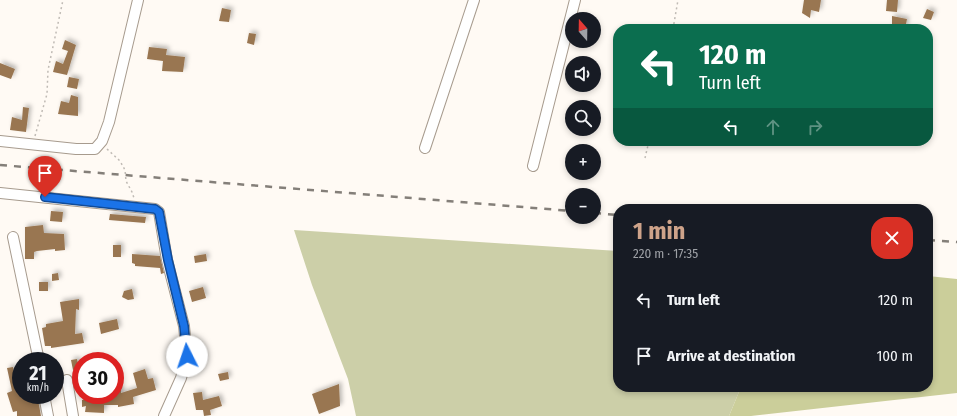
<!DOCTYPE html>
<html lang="en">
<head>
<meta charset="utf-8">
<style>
	body { margin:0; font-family:"Fira Sans Condensed",sans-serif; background:#242831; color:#f1f3f6; height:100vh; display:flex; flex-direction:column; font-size:15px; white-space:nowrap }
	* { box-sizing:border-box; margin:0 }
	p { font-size:13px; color:#9ea1a6 }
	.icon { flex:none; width:22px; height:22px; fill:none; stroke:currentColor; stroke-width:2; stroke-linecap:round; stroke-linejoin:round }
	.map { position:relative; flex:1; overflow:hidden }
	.panel { position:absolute; left:613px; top:204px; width:320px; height:188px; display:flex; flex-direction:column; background:#171b24; border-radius:16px; box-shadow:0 2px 6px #0003 }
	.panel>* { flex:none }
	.hud { position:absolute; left:613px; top:24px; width:320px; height:122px; border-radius:16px; box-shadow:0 2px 6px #0003; background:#0b6e4f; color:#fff; overflow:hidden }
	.needle { width:26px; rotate:340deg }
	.controls { position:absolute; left:565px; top:12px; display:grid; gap:8px }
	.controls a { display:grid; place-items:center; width:36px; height:36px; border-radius:50%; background:#171b24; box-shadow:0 2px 6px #0003; font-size:20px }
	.speed { position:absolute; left:12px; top:352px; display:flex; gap:8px; font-size:20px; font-weight:700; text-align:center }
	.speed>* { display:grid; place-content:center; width:52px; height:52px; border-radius:50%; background:#171b24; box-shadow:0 2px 6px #0003; line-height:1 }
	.speed small { font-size:10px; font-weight:400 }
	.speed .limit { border:6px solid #d22; background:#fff; color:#111 }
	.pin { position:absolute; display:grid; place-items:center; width:34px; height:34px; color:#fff; margin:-41px -17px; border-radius:50% 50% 50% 0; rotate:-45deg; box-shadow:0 0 4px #0007 }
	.pin .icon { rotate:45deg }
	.me { position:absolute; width:44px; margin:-22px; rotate:356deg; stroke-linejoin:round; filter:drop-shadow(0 0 3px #0008) }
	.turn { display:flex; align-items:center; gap:14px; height:84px; padding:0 20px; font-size:18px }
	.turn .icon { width:52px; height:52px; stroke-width:2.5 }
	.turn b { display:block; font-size:28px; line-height:34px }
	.lanes { display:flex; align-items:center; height:38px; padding:0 20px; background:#0003; justify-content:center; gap:20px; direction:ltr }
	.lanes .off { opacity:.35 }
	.round { display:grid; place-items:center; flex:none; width:42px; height:42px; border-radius:16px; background:#242831 }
	.overview { display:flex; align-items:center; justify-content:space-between; height:68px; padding:0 20px }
	h1 { font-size:24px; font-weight:700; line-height:30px; color:#cea38a }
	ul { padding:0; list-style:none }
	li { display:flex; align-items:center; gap:12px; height:56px; padding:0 20px }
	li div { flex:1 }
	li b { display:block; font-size:15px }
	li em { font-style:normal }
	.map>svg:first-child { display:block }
</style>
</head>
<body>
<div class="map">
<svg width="957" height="416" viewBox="0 0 957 416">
	<defs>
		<filter id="shadow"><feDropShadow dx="2.5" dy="-2.5" stdDeviation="2" flood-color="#0004"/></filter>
	</defs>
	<rect width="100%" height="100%" fill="#fffaf4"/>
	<path fill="#cccfa8" d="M294 230 618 251V387H741L729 416H356L348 379 312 285Z"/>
	<path fill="#cbce9a" d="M928 276 957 279V393L751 416H729L741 387H928Z"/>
	<path fill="#997651" filter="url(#shadow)" d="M804 0H821L819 12 811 10 810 18 802 13Z
		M887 0H898L897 12 886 11Z
		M222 8 231 10 229 22 219 21Z
		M927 9 934 12 931 20 923 18Z
		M892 16 907 19 905 29H892Z
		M249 33 256 34 254 45 247 43Z
		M65 40 76 45 67 75 53 72 56 61 63 64 68 51 62 49Z
		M149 47 167 49 166 55 185 57 183 72 162 71 163 61 147 59Z
		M0 63 15 69 11 79 0 75Z
		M69 77 79 79 77 89 67 87Z
		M71 95 78 97V116L58 114 61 101 69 103Z
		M23 107 29 108 26 132 10 130 12 117 22 120Z
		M51 211 63 212 62 222 50 221Z
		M110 214 146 217 145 223 109 220Z
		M43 225 44 233 64 234 65 250 55 251V249L37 251 34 252V259H25V227Z
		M113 245H121V257H113Z
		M132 254 160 256 164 273 161 274 160 268 135 266V264L132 263Z
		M206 254 207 261 195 263 194 256Z
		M58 273 59 280 52 281V274Z
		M39 282H48V291H39Z
		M203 287 206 298 192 302 189 291Z
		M132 289 134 299 128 300 122 297 124 291Z
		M79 299V310L76 309 75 334 82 333 84 343 51 348V346H45L42 328 46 327V324L63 321 60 302Z
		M117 319 119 329 101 334 99 323Z
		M77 359 79 368 73 370 71 360Z
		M13 367 18 387H21V398L33 395 34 401 38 400 41 416H17V411L13 412 7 393 12 391 7 368Z
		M145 369 148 379 153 378 156 390 133 397 134 404 118 407V405H104V413L85 412 86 406 82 407V400L101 396H115V388H121V393L137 388 133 373Z
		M228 372 229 379 220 381 218 374Z
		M339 384 340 406 319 414 312 394Z
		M202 392 203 400 219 396 222 406 210 410 211 415 204 416 203 410H196L193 393Z"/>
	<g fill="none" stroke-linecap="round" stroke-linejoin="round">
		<g stroke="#a79b8e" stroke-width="12">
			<path id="minor" d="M0 141 76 149H95L102 141 109 122 138 0
				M425 148 474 0
				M533 166 575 0
				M0 193 155 209 159 212 167 260 184 326 187 356 181 378 164 416
				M13 237 39 361
				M67 380 73 416
				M44 395 48 416"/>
		</g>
		<path stroke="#c0bbb5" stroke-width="1.5" stroke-dasharray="2 3" stroke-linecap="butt" d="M673 29 678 0
			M35 136 47 94 48 70 63 0
			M107 149 120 161 125 170 126 181 132 192 134 198
			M645 158 649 141"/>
		<use href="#minor" stroke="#fff" stroke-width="10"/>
		<path stroke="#847f79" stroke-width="2.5" stroke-dasharray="7 7" stroke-linecap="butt" d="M0 165 572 211
			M594 213 618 215
			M928 240 957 242"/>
	</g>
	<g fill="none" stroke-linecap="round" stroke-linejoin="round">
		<g stroke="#114b97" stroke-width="10">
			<path id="route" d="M45 197 155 209 159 212 168 260 184 326 187 356"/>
		</g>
		<use href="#route" stroke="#1a73e8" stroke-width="7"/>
	</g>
</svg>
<div class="controls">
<a><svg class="needle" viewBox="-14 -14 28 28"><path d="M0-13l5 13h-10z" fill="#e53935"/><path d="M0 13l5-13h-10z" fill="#9ea1a6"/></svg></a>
<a><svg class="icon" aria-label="sound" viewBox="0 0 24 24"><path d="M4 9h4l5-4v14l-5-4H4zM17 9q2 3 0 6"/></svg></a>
<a><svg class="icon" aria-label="search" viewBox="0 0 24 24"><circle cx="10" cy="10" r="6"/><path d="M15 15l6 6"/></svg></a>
<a>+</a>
<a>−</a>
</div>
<div class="speed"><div>21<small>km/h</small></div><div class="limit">30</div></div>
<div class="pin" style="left:45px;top:197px;background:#d93025"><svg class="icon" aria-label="arrive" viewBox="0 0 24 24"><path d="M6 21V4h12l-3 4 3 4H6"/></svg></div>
<svg class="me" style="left:187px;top:356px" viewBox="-20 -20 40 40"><circle r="19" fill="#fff"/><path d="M0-13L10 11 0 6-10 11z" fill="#1a73e8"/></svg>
<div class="hud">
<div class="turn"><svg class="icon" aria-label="left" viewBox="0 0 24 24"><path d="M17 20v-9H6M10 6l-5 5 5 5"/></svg><div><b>120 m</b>Turn left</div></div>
<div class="lanes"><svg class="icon" aria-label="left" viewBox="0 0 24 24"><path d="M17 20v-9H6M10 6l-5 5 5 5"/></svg><svg class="icon off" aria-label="ahead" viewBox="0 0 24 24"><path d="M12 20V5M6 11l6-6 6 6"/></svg><svg class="icon off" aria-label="right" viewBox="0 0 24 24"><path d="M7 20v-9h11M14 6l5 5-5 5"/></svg></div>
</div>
<section class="panel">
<div class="overview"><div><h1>1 min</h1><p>220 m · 17:35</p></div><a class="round" style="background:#d93025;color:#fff"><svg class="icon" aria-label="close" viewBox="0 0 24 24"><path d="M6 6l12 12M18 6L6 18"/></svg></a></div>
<ul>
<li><svg class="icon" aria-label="left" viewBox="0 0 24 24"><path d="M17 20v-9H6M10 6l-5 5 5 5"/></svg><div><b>Turn left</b></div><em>120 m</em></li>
<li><svg class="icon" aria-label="arrive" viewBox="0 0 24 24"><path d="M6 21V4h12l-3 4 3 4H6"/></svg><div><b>Arrive at destination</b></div><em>100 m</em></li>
</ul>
</section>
</div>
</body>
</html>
